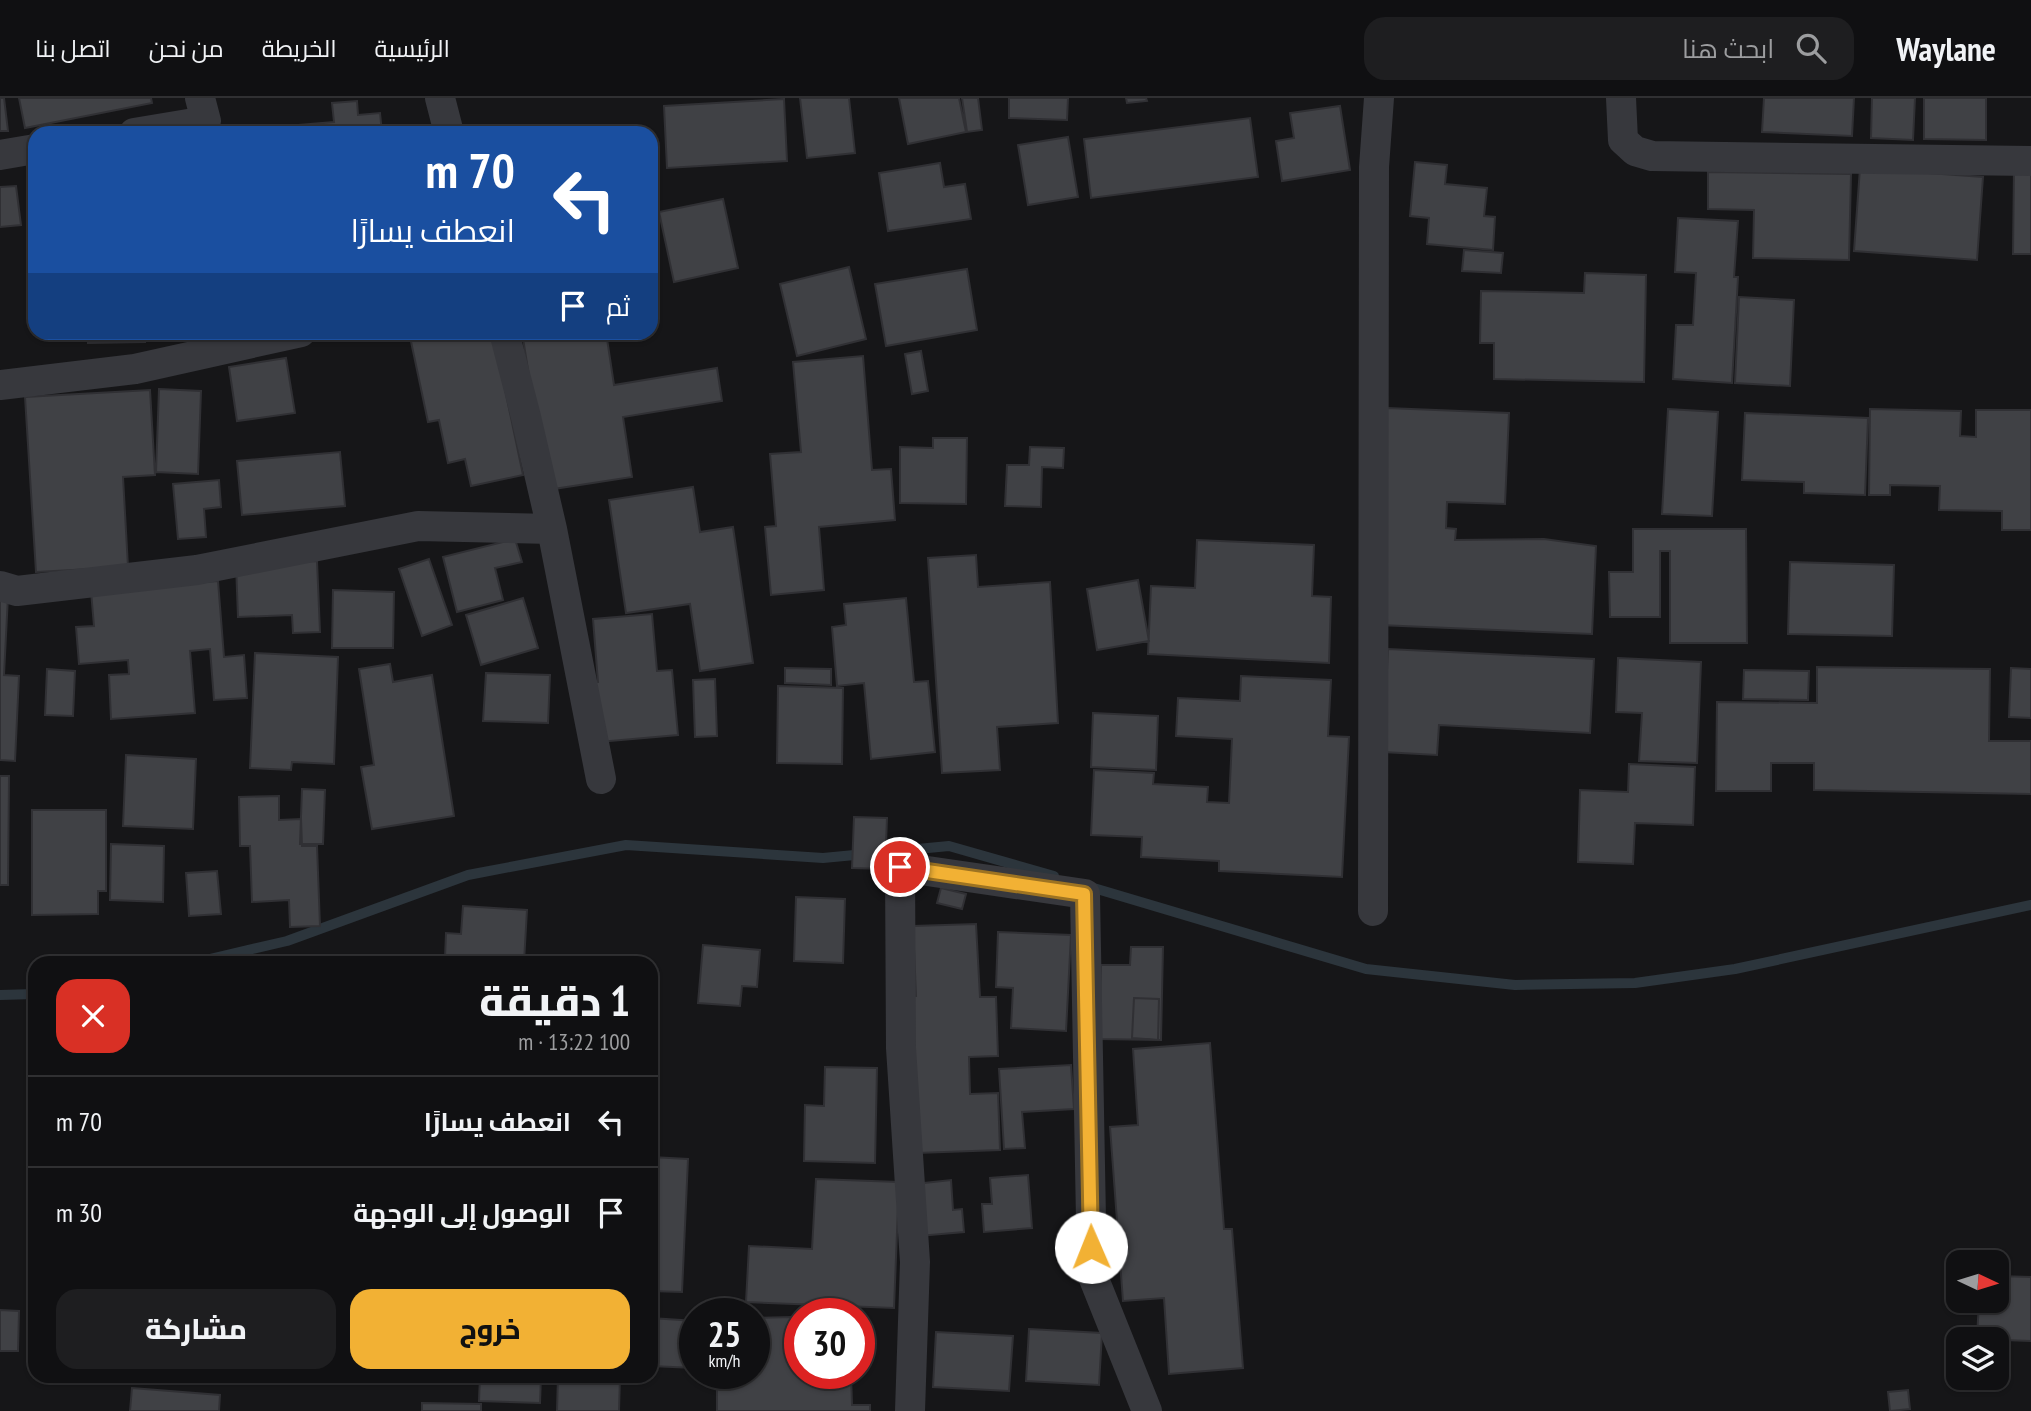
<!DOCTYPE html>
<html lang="ar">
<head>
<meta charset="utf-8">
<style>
	body { margin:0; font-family:"PT Sans Narrow",Cairo,sans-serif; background:#1e1e20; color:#f1f3f6; direction:rtl; height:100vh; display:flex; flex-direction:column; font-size:26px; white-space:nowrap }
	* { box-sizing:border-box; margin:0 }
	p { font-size:23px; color:#9c9d9f }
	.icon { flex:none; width:38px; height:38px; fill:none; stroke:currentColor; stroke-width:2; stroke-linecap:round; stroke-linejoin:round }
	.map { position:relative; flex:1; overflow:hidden; direction:ltr }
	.details { position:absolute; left:28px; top:858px; width:630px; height:427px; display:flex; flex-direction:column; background:#101012; border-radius:21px; box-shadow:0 2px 5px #0004,0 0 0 2px #303032; direction:rtl }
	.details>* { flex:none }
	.top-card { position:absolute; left:28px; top:28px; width:630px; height:214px; border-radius:21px; box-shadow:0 2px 5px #0004,0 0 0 2px #303032; direction:rtl; background:#1a4fa0; color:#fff; overflow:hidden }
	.needle { width:46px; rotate:94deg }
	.buttons { position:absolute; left:1946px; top:1152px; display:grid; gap:14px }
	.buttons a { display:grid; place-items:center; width:63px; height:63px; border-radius:14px; background:#101012; box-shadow:0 2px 5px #0004,0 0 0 2px #303032; font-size:35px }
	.speed { position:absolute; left:679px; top:1200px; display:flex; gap:14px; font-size:35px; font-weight:700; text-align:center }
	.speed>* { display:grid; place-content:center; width:91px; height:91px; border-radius:50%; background:#101012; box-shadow:0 2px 5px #0004,0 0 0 2px #303032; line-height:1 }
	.speed small { font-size:18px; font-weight:400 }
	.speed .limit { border:10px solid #d22; background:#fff; color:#111 }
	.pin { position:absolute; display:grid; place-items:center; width:60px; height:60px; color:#fff; margin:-30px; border:4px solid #fff; border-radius:50%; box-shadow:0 2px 7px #0007 }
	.me { position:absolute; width:77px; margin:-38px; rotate:359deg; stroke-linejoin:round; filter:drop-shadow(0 0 5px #0008) }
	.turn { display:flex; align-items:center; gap:24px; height:147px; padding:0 28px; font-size:32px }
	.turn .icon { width:91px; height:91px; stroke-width:2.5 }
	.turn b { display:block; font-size:49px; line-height:60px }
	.then { display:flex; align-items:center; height:66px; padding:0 28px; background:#0003; gap:14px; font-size:26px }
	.round { display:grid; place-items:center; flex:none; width:74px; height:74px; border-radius:21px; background:#1e1e20 }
	.head { display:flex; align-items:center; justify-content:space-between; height:119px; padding:0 28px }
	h1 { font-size:42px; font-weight:800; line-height:52px }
	.button { display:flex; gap:14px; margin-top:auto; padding:14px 28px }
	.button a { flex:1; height:80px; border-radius:21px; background:#f2b134; color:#111; font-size:28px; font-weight:800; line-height:80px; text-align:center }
	.button a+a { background:#1e1e20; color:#f1f3f6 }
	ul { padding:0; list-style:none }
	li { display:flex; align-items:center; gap:21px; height:91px; padding:0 28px; border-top:2px solid #303032 }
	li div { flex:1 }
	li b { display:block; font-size:26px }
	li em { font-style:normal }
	header { display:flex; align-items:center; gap:42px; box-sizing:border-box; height:98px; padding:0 35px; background:#101012; border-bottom:2px solid #303032 }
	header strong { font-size:33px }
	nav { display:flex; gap:38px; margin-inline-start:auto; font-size:24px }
	.search { width:490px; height:63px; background:#1e1e20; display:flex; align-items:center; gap:18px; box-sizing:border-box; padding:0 24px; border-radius:21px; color:#9c9d9f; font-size:26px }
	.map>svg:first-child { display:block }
</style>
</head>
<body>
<header>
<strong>Waylane</strong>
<div class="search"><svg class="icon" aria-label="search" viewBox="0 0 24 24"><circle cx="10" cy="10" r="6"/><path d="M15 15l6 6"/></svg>ابحث هنا</div>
<nav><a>الرئيسية</a><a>الخريطة</a><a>من نحن</a><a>اتصل بنا</a></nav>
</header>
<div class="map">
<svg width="2031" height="1313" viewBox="0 0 2031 1313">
	<rect width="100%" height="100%" fill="#161618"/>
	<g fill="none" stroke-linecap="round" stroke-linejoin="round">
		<path stroke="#2c353c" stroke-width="10" d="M1087 788 1366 871 1515 887 1635 885 1735 871 2031 807
			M197 864 287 843 468 777 626 747 823 760 949 748 1054 778
			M0 897 35 896"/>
	</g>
	<path fill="#404145" stroke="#303034" stroke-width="2" d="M0 0H4L8 33H0Z
		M19 0H151L152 5 25 30Z
		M800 0H849L855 55 807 60Z
		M899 0H959L966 34 908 46Z
		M962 0H978L982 32 967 34Z
		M1009 0H1068L1067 22 1009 20Z
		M1126 0H1146L1147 3 1127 5Z
		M1764 0H1854L1852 38 1762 34Z
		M1872 0H1915L1913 42 1871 40Z
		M1924 0H1986V42L1924 41Z
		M784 1 787 63 667 70 664 8Z
		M357 3 358 17 380 15 382 35H300L299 27 334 24 332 5Z
		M1340 8 1350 72 1282 83 1276 43 1294 40 1290 15Z
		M1250 20 1258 79 1091 100 1084 41Z
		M1068 39 1078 99 1028 107 1018 47Z
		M1415 64 1447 67 1445 86 1487 90 1484 118 1495 119 1493 152 1427 146 1429 120 1410 118Z
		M940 65 944 89 965 86 971 121 888 133 879 75Z
		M1860 70 1983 79 1977 162 1854 153Z
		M2014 70H2031V156H2013Z
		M1708 74 1851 76 1849 162 1753 160 1754 112 1708 111Z
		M16 88 21 127 0 129V89Z
		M723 101 738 170 674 184 659 114Z
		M1678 120 1738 123 1734 179H1738L1732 285 1673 281 1676 227H1693L1696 175 1675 174Z
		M1464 152 1503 155 1501 175 1462 173Z
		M849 169 866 241 797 258 780 186Z
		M967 171 977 232 886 248 875 186Z
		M1585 175 1646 177 1644 284 1494 281V245H1480L1481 193 1584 195Z
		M1739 199 1794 202 1790 288 1735 285Z
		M88 234H145V244L88 245Z
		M409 234H493L523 377 471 388 465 361 448 365 439 322 428 324Z
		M522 234H606L614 287 717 270 722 303 623 319 632 379 547 392Z
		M921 253 928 293 912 296 905 256Z
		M863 258 872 372 891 371 895 422 819 429 824 492 771 497 765 429 776 428 770 356 801 354 793 264Z
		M286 260 295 315 237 323 229 269Z
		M159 291 201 293 198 376 156 374Z
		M150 292 155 377 123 379 128 469 36 474 25 299Z
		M1387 310 1509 315 1505 406 1447 404 1446 430 1456 431 1455 442 1544 441 1596 448 1592 536 1379 527Z
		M1668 311 1718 314 1712 418 1662 416Z
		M1870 311 1961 313 1960 338 1976 339V312H2031V432H2002V413L1939 412 1940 388 1890 387V397H1869Z
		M1745 315 1868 320 1865 397 1804 395V384L1742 382Z
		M933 340H967L966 406 900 405V349L933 350Z
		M1030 349 1064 350 1063 370 1042 369 1041 409 1005 408 1007 367H1029Z
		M340 354 345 408 242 417 237 363Z
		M219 382 221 409 204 411 206 439 178 441 173 386Z
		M693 389 700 434 733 429 753 565 700 573 690 506 626 515 609 402Z
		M1633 431H1746L1747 545H1670V453H1660V519H1610L1609 474H1633Z
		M515 441 522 464 495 470 503 502 457 514 443 459Z
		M1197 442 1314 447 1312 498 1331 499 1329 565 1148 556 1151 488 1195 490Z
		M976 457 978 489 1050 484 1058 625 997 629 1000 672 942 675 928 460Z
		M429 461 452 527 422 538 399 471Z
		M317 463 320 534 293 535 292 517 238 519 236 466Z
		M1790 464 1894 467 1892 538 1788 536Z
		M1138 482 1149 543 1097 552 1087 491Z
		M218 483 224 559 244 557 247 600 214 602 210 551 190 553 195 615 111 621 109 577 129 576 128 562 79 566 76 529 94 528 91 493Z
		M333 492 394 494 393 550H332Z
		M0 498H8L4 577 19 578 15 663 0 662Z
		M523 500 538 550 481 567 466 517Z
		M906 500 914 584 928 583 935 654 871 661 864 585 837 588 832 529 846 527 844 506Z
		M652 516 657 573 672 572 678 637 599 644 594 584H598L593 521Z
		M1388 551 1594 561 1590 635 1439 627 1437 657 1383 654Z
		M255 555 338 559 334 666 292 664 291 672 250 670Z
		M1618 560 1701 564 1697 665 1639 663 1642 615 1616 614Z
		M390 566 393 584 432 577 454 718 372 731 361 669 374 667 359 571Z
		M1817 569 1990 571 1989 643H2031V696L1814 692V665H1771V693H1716L1717 604 1817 605Z
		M785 570 831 571V587L785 585Z
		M2011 570 2031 571V620L2009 619Z
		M47 571 75 573 73 618 45 617Z
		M1744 572 1809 573 1808 602 1743 601Z
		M486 575 550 577 548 625 483 623Z
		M1241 578 1331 582 1328 638 1349 639 1342 779 1219 773V763L1141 759 1142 739 1091 737 1094 672 1154 675 1153 686 1208 689 1207 704 1229 705 1232 641 1176 638 1178 600 1240 603Z
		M715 581 717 638 695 639 693 582Z
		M778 588 843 590 842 666 777 665Z
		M1093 615 1158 618 1156 672 1091 669Z
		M126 657 196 661 193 731 123 728Z
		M1629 666 1695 669 1693 727 1635 725 1633 766 1578 764 1580 692 1628 694Z
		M0 678H9L8 787H0Z
		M302 691 325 692 323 746H300Z
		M279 698V722L301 721 302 748H317L320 828 290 829 289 802 252 804 250 748H240L239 699Z
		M32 712H106V793H98V816L32 817Z
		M854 719 887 720 885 771 852 770Z
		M111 746 164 748 163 804 110 802Z
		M217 773 221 816 189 818 186 775Z
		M941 790 966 796 962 811 937 805Z
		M796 799 845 801 843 865 794 863Z
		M463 808 527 812 524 864H427L428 858 445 860 446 835 461 836Z
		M976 826 980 899H996L998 958 969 959 970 996 998 995 1000 1052 917 1055 912 898H916L913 828Z
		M998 834 1071 837 1066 933 1011 930 1013 890 996 889Z
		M703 847 760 852 757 889 742 888 740 908 698 905Z
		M1131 849H1163L1161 942 1099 941 1101 867H1130Z
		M1134 900 1159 901 1158 942 1132 940Z
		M1210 945 1224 1131H1232L1243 1270 1169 1276 1164 1200 1123 1203 1110 1029 1138 1027 1133 951Z
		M1071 967 1074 1011 1022 1014 1025 1050 1004 1051 999 971Z
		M825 969 877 970 875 1065 804 1063 805 1007 824 1008Z
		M651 1059 688 1061 682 1194 651 1193Z
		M1028 1077 1032 1130 984 1134 982 1106H992L990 1080Z
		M816 1081 899 1084 894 1210 746 1204 749 1148 812 1151Z
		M951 1082 953 1112 962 1111 964 1134 919 1138 915 1086Z
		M1997 1178 2031 1179V1243L1977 1241 1979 1202H1997Z
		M0 1212 19 1213 18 1253H0Z
		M793 1219V1268H800V1276H851L852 1307H870V1313H717V1276H754V1220Z
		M651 1220 695 1223 694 1270 651 1268Z
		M1029 1231 1102 1235 1099 1287 1026 1283Z
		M936 1234 1013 1238 1009 1293 933 1289Z
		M480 1278H541L540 1305 479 1303Z
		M558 1278H620L619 1313H557Z
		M132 1290 220 1297 219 1313H130Z
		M1908 1292 1910 1311 1890 1313 1888 1294Z
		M422 1305 481 1306V1313H422Z"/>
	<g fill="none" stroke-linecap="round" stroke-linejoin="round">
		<path stroke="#37383d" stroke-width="30" d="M440 0 449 35
			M1621 0 1623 42 1635 53 1652 58 2031 63
			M134 35 206 23 200 0
			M0 57 35 51
			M504 234 526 319 552 431 601 681
			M0 287 135 271 301 234
			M0 488 17 493 197 472 418 428 552 431
			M1373 813 1374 69 1379 0
			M910 1313 915 1164 901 950 900 769 1085 796 1092 1176 1147 1313"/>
	</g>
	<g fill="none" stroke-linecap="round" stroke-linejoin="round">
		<g stroke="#9d7322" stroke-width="18">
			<path id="route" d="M900 769 1084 796 1091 1149"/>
		</g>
		<use href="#route" stroke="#f2b134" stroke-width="12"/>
	</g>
</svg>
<div class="buttons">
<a><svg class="needle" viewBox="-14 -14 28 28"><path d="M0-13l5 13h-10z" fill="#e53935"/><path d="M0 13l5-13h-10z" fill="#9c9d9f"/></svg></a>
<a><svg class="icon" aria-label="layers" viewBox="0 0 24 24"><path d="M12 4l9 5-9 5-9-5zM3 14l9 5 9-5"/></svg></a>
</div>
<div class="speed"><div>25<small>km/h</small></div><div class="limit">30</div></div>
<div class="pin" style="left:900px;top:769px;background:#d93025"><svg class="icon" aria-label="arrive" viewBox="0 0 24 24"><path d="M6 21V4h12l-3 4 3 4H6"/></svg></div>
<svg class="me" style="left:1091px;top:1149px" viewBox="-20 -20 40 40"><circle r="19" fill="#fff"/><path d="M0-13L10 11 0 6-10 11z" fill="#f2b134"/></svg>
<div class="top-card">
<div class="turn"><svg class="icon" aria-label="left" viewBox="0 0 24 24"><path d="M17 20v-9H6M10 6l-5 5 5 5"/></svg><div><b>70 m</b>انعطف يسارًا</div></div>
<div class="then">ثم<svg class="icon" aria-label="arrive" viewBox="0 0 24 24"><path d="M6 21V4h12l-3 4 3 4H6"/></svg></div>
</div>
<section class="details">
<div class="head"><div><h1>1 دقيقة</h1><p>100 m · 13:22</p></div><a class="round" style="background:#d93025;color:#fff"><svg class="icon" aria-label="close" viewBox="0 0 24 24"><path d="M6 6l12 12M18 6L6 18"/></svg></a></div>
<ul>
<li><svg class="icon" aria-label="left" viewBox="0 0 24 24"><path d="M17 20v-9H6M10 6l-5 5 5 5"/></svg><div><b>انعطف يسارًا</b></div><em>70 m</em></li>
<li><svg class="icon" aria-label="arrive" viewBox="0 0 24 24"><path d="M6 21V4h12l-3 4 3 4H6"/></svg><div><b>الوصول إلى الوجهة</b></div><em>30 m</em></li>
</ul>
<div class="button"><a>خروج</a><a>مشاركة</a></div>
</section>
</div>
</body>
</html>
